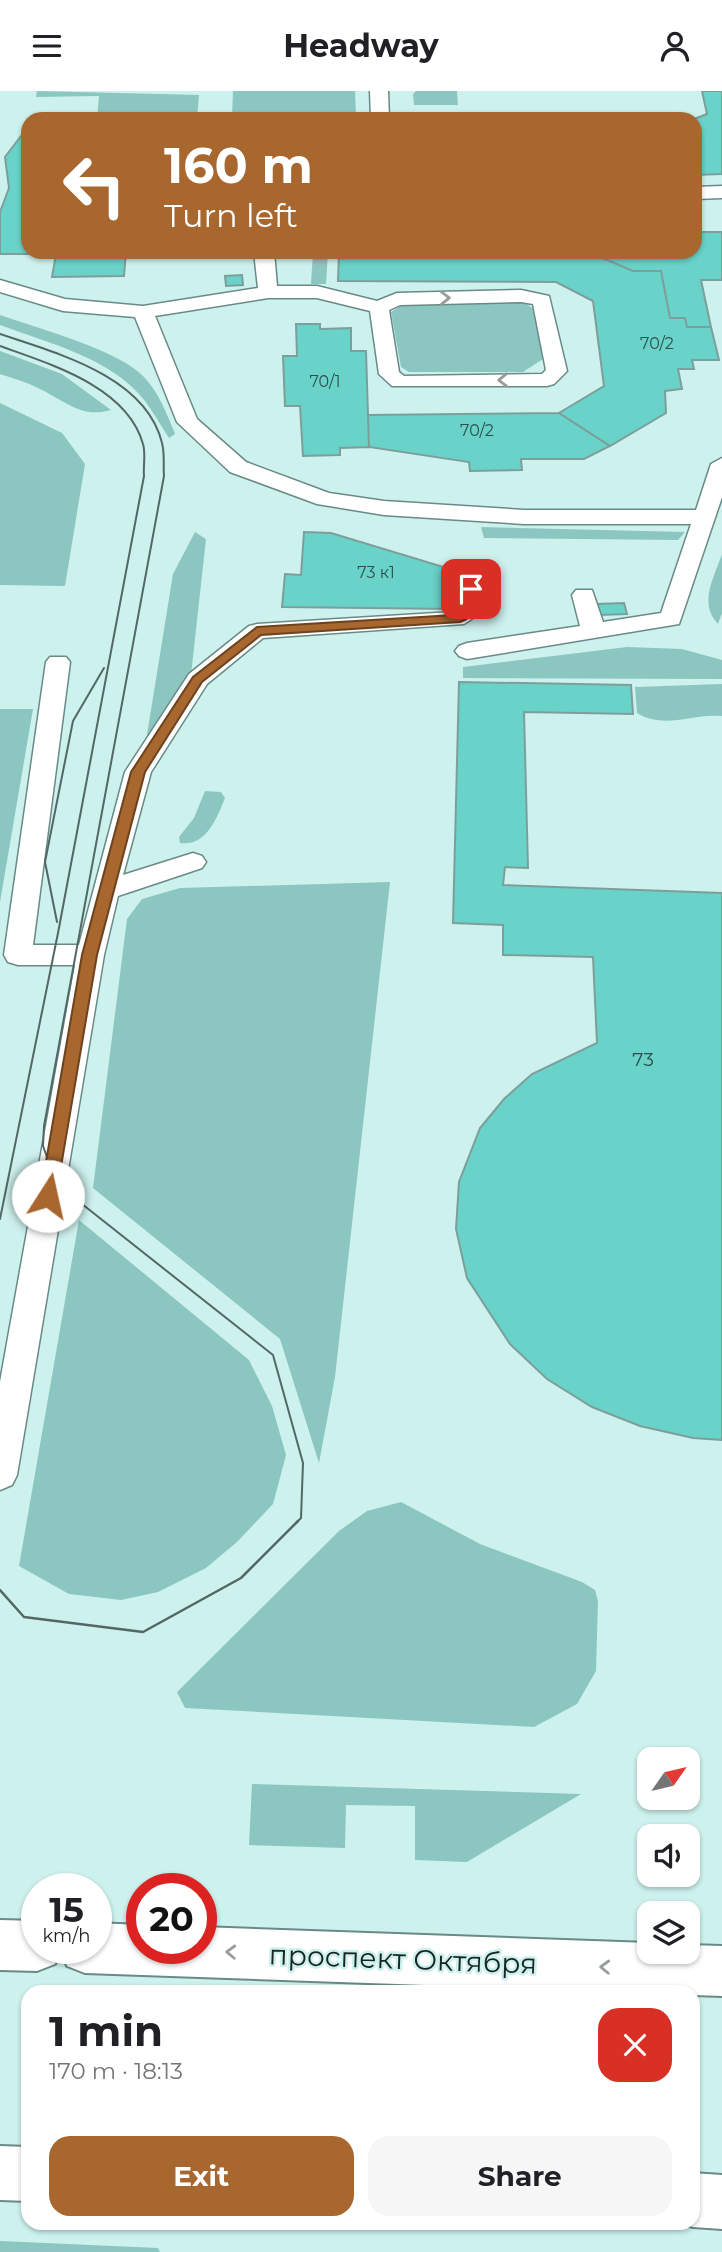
<!DOCTYPE html>
<html lang="en">
<head>
<meta charset="utf-8">
<style>
	body { margin:0; font-family:Montserrat,sans-serif; background:#f6f6f6; color:#202124; height:100vh; display:flex; flex-direction:column; font-size:26px; white-space:nowrap }
	* { box-sizing:border-box; margin:0 }
	p { font-size:23px; color:#757577 }
	.icon { flex:none; width:38px; height:38px; fill:none; stroke:currentColor; stroke-width:2; stroke-linecap:round; stroke-linejoin:round }
	.map { position:relative; flex:1; overflow:hidden }
	.panel { position:absolute; left:21px; top:1894px; width:679px; height:245px; display:flex; flex-direction:column; background:#fff; border-radius:21px; box-shadow:0 2px 5px #0004 }
	.panel>* { flex:none }
	.banner { position:absolute; left:21px; top:21px; width:681px; height:147px; border-radius:21px; box-shadow:0 2px 5px #0004; background:#a7672f; color:#fff; overflow:hidden }
	.needle { width:46px; rotate:56deg }
	.tools { position:absolute; left:637px; top:1656px; display:grid; gap:14px }
	.tools a { display:grid; place-items:center; width:63px; height:63px; border-radius:14px; background:#fff; box-shadow:0 2px 5px #0004; font-size:35px }
	.speed { position:absolute; left:21px; top:1782px; display:flex; gap:14px; font-size:35px; font-weight:700; text-align:center }
	.speed>* { display:grid; place-content:center; width:91px; height:91px; border-radius:50%; background:#fff; box-shadow:0 2px 5px #0004; line-height:1 }
	.speed small { font-size:18px; font-weight:400 }
	.speed .limit { border:10px solid #d22; background:#fff; color:#111 }
	.pin { position:absolute; display:grid; place-items:center; width:60px; height:60px; color:#fff; margin:-30px; border-radius:14px; box-shadow:0 4px 10px #0006 }
	.me { position:absolute; width:77px; margin:-38px; rotate:10deg; stroke-linejoin:round; filter:drop-shadow(0 0 5px #0008) }
	.turn { display:flex; align-items:center; gap:24px; height:147px; padding:0 28px; font-size:32px }
	.turn .icon { width:91px; height:91px; stroke-width:2.5 }
	.turn b { display:block; font-size:49px; line-height:60px }
	.round { display:grid; place-items:center; flex:none; width:74px; height:74px; border-radius:21px; background:#f6f6f6 }
	.head { display:flex; align-items:center; justify-content:space-between; height:119px; padding:0 28px }
	h1 { font-size:42px; font-weight:700; line-height:52px }
	.action { display:flex; gap:14px; margin-top:auto; padding:14px 28px }
	.action a { flex:1; height:80px; border-radius:21px; background:#a7672f; color:#fff; font-size:28px; font-weight:700; line-height:80px; text-align:center }
	.action a+a { background:#f6f6f6; color:#202124 }
	header { display:flex; justify-content:space-between; align-items:center; height:91px; padding:0 28px; background:#fff; font-size:32px; font-weight:700 }
	.map>svg:first-child { display:block }
</style>
</head>
<body>
<header><svg class="icon" aria-label="menu" viewBox="0 0 24 24"><path d="M4 6h16M4 12h16M4 18h16"/></svg>Headway<svg class="icon" aria-label="person" viewBox="0 0 24 24"><circle cx="12" cy="8" r="4"/><path d="M4 21q1-7 8-7t8 7"/></svg></header>
<div class="map">
<svg width="722" height="2161" viewBox="0 0 722 2161">
	<rect width="100%" height="100%" fill="#cdf1ed"/>
	<path fill="#8cc6c0" d="M37 0 199 4 197 28H97L99 5 36 6Z
		M233 0H355L356 24 232 25Z
		M416 0H457L458 14H414L413 3Z
		M313 161H328L326 193H311Z
		M524 211 536 220 543 268 523 281H409L401 276 391 221 405 212Z
		M0 224C37 237 119 259 144 286 159 302 167 323 175 343L169 347C161 335 154 322 145 310 112 267 48 252 0 234Z
		M0 260 62 283 111 319C81 328 64 309 38 297 26 291 12 287 0 283Z
		M0 312 62 342 85 373 65 495 0 494Z
		M481 436 685 441 678 449 484 447Z
		M195 441 206 448 191 584 145 656 173 483Z
		M722 463V522L718 533C698 512 714 487 722 463Z
		M627 556 682 558 722 569V588L463 587V576Z
		M722 593V625C692 622 665 639 637 622L635 596Z
		M0 618H33L0 811Z
		M205 700 221 701 225 707C217 727 206 756 180 752L179 746 194 727Z
		M390 791 335 1286 319 1372 280 1248 93 1097 127 828 142 808 180 797Z
		M79 1129 249 1269 272 1315 286 1364 273 1413 237 1451 206 1477 158 1501 121 1509 69 1503 19 1475Z
		M401 1411 480 1453 582 1491 595 1499 598 1510 596 1580 577 1613 534 1636 185 1617 177 1601 339 1440 367 1420Z
		M252 1693 581 1703 467 1771 415 1769V1715L346 1714 345 1757 249 1754Z
		M0 2150 158 2157 160 2161H0Z"/>
	<path fill="#69d2c9" stroke="#7d9f9b" stroke-width="2" d="M702 0H722V83L695 84 694 28 707 23Z
		M21 45H28V161H126L124 185 52 186 56 163H0V121L9 97 5 66Z
		M695 141H722V189H701L711 236H687L685 227H670L661 180H633L600 166 599 161H695Z
		M339 161H599L600 166 633 180H661L670 227H685L687 236H711L719 269H692L694 278H678L682 298 665 300 666 322 610 355 559 322 604 295 593 210 556 191 338 190Z
		M242 184 243 194 226 195 225 185Z
		M296 233H320V238L351 237V260H366L369 356 340 357V364L303 365 300 315H285L283 265H297Z
		M559 322 610 355 584 368H521L522 379 470 380 469 371 369 356 368 324Z
		M304 441 331 442 450 478 451 518 282 516 285 483 301 484Z
		M624 512 627 523 598 524 596 513Z
		M459 591 631 594 633 623 524 621 528 777 505 776 503 794 722 802V1349L693 1347 640 1335 592 1316 547 1288 510 1253 467 1187 456 1138 459 1091 480 1037 504 1008 532 983 597 952 593 866 503 864V834L453 832Z"/>
	<g fill="none" stroke-linecap="round" stroke-linejoin="round">
		<g stroke="#698a86" stroke-width="3">
			<path id="service" d="M370 0H388L389 28H371Z
				M722 95V107L695 108V96Z
				M254 161H274L277 195H317L377 210 397 202 521 199 549 205 567 280 554 293 547 295H392L379 283 370 220 317 207H268L155 225 197 328 246 371 329 402 384 410 524 419H696L711 373 722 367V406L679 533 467 568 459 565 455 560 459 555 467 552 580 535 572 504 576 499H592L603 531 661 522 691 433H524L384 424 317 413 230 381 177 331 135 226 63 220 0 201V189L65 208 143 215 258 197ZM521 211 533 213 546 279 542 283 404 285 399 281 389 219 400 214Z
				M471 491 479 493C489 508 478 526 464 533L263 547 207 593 151 681 123 784 193 762 202 765 206 771 202 777 118 805 104 864 17 1384 12 1394 0 1399V1291L75 874H18L8 871 4 864 46 571 50 566H66L70 571 33 854H79L125 681 189 583 249 535 257 533 452 521 457 517 463 493Z"/>
		</g>
		<g stroke="#698a86" stroke-width="4">
			<path id="primary" d="M0 1829 37 1830V1857H96V1832L142 1834V1857H201V1836L649 1852V1860H688V1854L722 1855V1905L693 1904V1900H594L85 1882 67 1875 61 1858 55 1873 37 1880 0 1879Z
				M0 2055 28 2056V2110L0 2109Z
				M693 2082 722 2084V2138L693 2136 682 2132H693Z"/>
		</g>
		<use href="#service" fill="#fff" fill-rule="evenodd"/>
		<use href="#primary" fill="#fff" fill-rule="evenodd"/>
		<path stroke="#536866" stroke-width="2" d="M0 243C56 262 146 285 162 352 165 363 163 374 164 385L44 1035 43 1055 52 1080 82 1113 273 1264 303 1372 301 1427 296 1432
			M0 255C49 273 127 295 143 353 146 363 143 375 144 385L58 842 0 1128
			M57 831 45 771 73 630 104 577"/>
		<path stroke="#536866" stroke-width="2.5" d="M0 1499 24 1526 143 1541 241 1487 298 1430"/>
	</g>
	<defs><path id="oneway-chevron" d="M-2-3.5L2.5 0L-2 3.5" fill="none" stroke-width="1.6" stroke-linecap="round" stroke-linejoin="round" transform="scale(1.75)"/></defs>
	<g stroke="#979d9c">
		<use href="#oneway-chevron" transform="translate(445 207) rotate(-1)"/>
		<use href="#oneway-chevron" transform="translate(503 289) rotate(179)"/>
		<use href="#oneway-chevron" transform="translate(231 1861) rotate(-178)"/>
		<use href="#oneway-chevron" transform="translate(605 1876) rotate(-178)"/>
	</g>
	<path fill="#a7672f" stroke="#6d431f" stroke-width="2" d="M467 496 478 498C478 515 477 525 460 531L261 544 202 591 145 681 97 864 56 1105 53 1110H42L40 1105 82 864 131 681 193 586 257 536 454 524C469 519 462 508 467 496Z"/>
	<g text-anchor="middle" stroke-width="5" stroke-linejoin="round" paint-order="stroke">
		<g font-size="16" fill="#2c504d">
			<text x="657" y="258">70/2</text>
			<text x="325" y="296">70/1</text>
			<text x="477" y="345">70/2</text>
			<text x="376" y="487">73 к1</text>
		</g>
		<g font-size="19" fill="#2c504d">
			<text x="643" y="975">73</text>
		</g>
		<g font-size="28" fill="#182524" stroke="#cdf1ed">
			<text transform="translate(403 1868) rotate(2)" y="10">проспект Октября</text>
		</g>
	</g>
</svg>
<div class="tools">
<a><svg class="needle" viewBox="-14 -14 28 28"><path d="M0-13l5 13h-10z" fill="#e53935"/><path d="M0 13l5-13h-10z" fill="#757577"/></svg></a>
<a><svg class="icon" aria-label="sound" viewBox="0 0 24 24"><path d="M4 9h4l5-4v14l-5-4H4zM17 9q2 3 0 6"/></svg></a>
<a><svg class="icon" aria-label="layers" viewBox="0 0 24 24"><path d="M12 4l9 5-9 5-9-5zM3 14l9 5 9-5"/></svg></a>
</div>
<div class="speed"><div>15<small>km/h</small></div><div class="limit">20</div></div>
<div class="pin" style="left:471px;top:498px;background:#d93025"><svg class="icon" aria-label="arrive" viewBox="0 0 24 24"><path d="M6 21V4h12l-3 4 3 4H6"/></svg></div>
<svg class="me" style="left:48px;top:1105px" viewBox="-20 -20 40 40"><circle r="19" fill="#fff"/><path d="M0-13L10 11 0 6-10 11z" fill="#a7672f"/></svg>
<div class="banner">
<div class="turn"><svg class="icon" aria-label="left" viewBox="0 0 24 24"><path d="M17 20v-9H6M10 6l-5 5 5 5"/></svg><div><b>160 m</b>Turn left</div></div>
</div>
<section class="panel">
<div class="head"><div><h1>1 min</h1><p>170 m · 18:13</p></div><a class="round" style="background:#d93025;color:#fff"><svg class="icon" aria-label="close" viewBox="0 0 24 24"><path d="M6 6l12 12M18 6L6 18"/></svg></a></div>
<div class="action"><a>Exit</a><a>Share</a></div>
</section>
</div>
</body>
</html>
